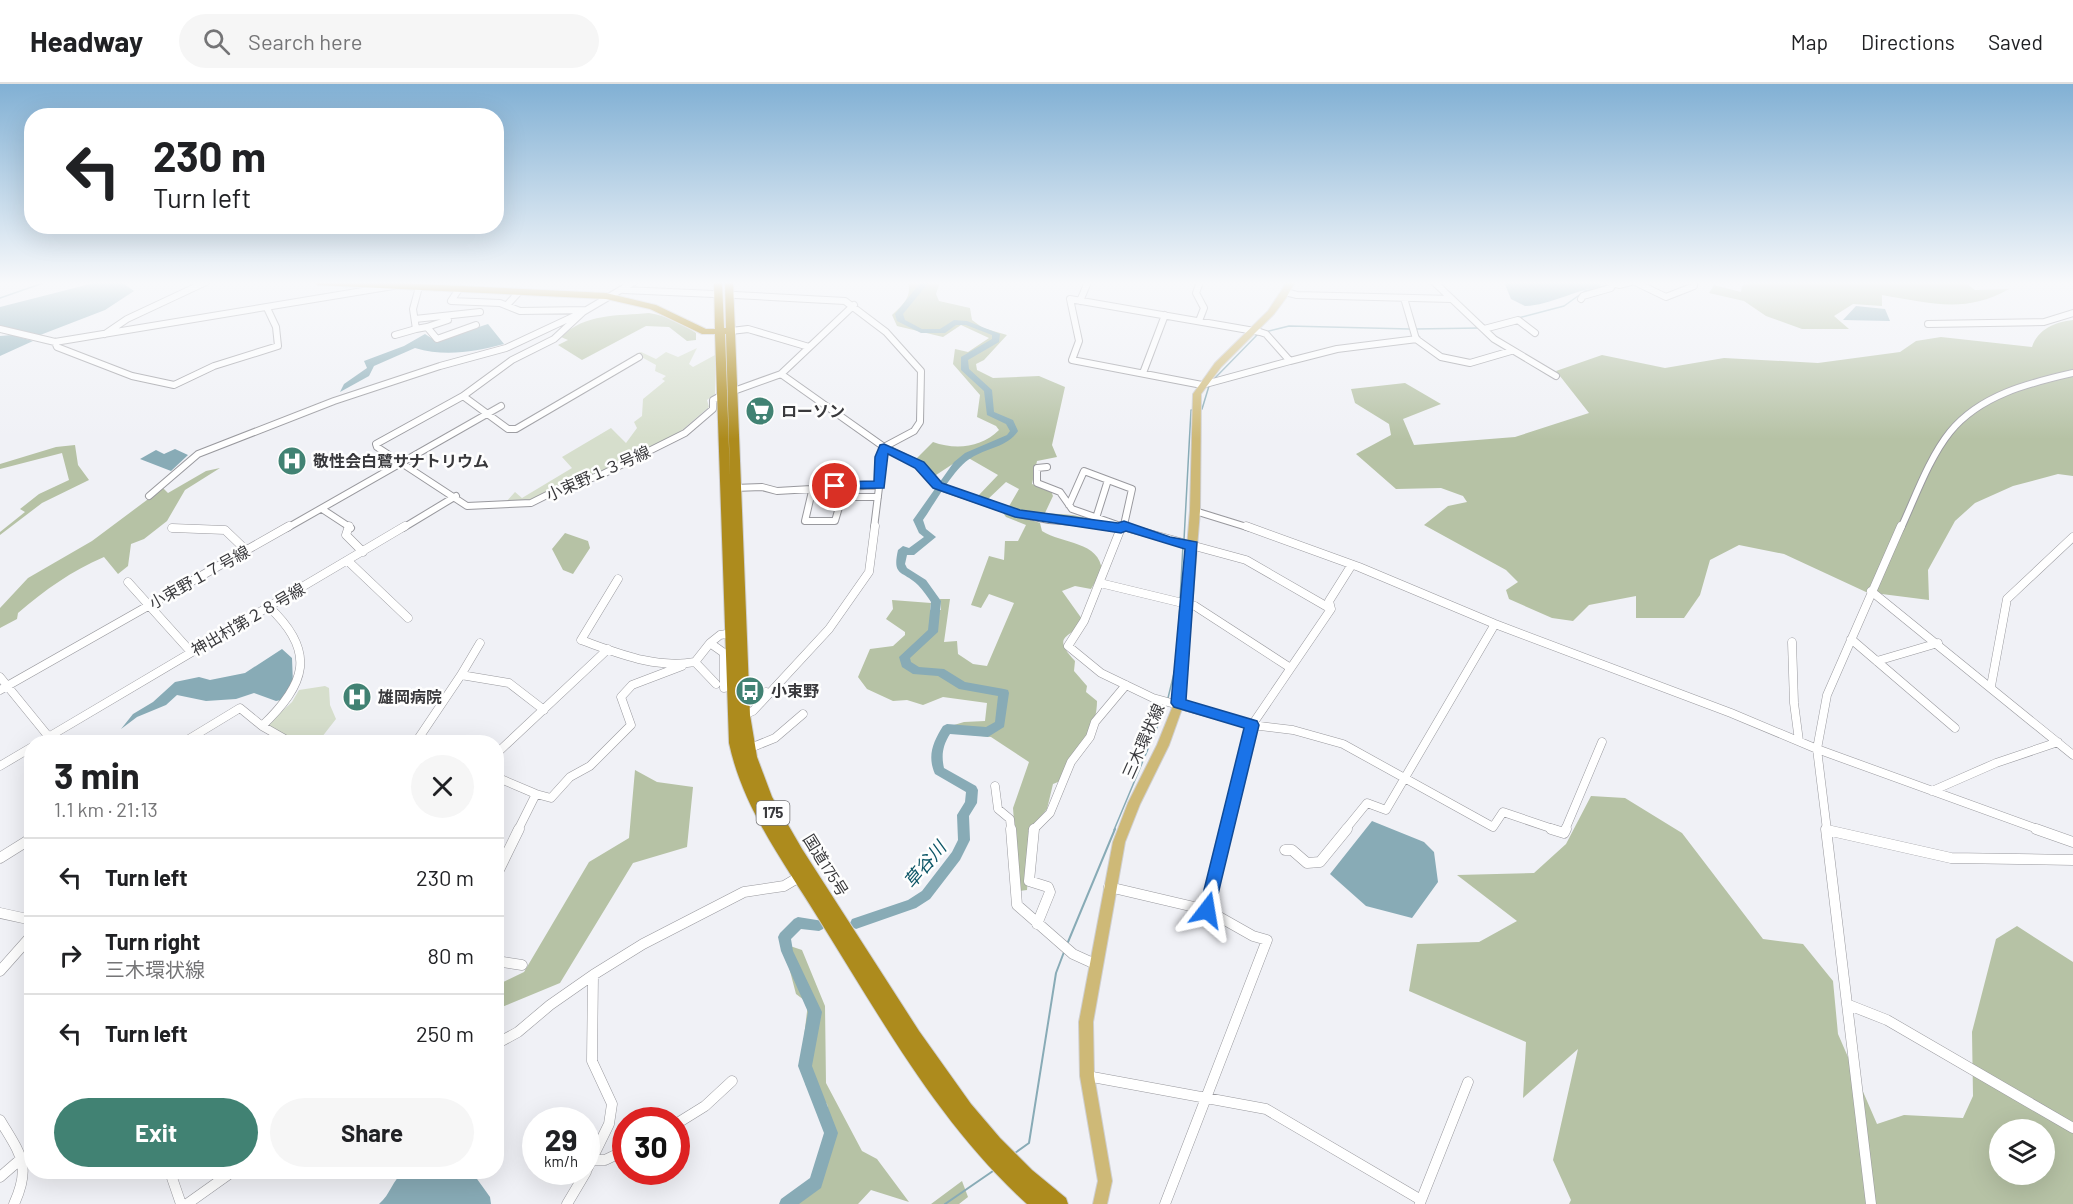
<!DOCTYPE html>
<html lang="en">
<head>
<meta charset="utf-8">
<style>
	body { margin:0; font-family:Barlow,"Noto Sans JP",sans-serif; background:#f6f6f6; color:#202124; height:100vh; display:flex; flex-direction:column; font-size:22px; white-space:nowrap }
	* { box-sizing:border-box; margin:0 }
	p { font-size:20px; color:#757577 }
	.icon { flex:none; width:33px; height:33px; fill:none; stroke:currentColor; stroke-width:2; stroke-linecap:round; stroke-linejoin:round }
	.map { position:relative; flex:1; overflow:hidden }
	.side { position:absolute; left:24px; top:651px; width:480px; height:444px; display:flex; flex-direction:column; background:#fff; border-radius:24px; box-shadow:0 6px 24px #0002 }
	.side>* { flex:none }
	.banner { position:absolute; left:24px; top:24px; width:480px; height:126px; border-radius:24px; box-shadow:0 6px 24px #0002; background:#fff; color:#202124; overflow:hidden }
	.buttons { position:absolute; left:1989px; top:1035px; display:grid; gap:12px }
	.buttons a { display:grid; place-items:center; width:66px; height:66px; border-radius:50%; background:#fff; box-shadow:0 6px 24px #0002; font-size:30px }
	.speed { position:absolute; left:522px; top:1023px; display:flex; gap:12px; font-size:30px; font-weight:700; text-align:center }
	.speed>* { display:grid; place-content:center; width:78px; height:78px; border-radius:50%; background:#fff; box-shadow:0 6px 24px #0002; line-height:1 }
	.speed small { font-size:15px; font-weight:400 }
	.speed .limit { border:9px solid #d22; background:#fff; color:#111 }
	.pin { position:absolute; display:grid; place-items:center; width:51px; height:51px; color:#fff; margin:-26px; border:3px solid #fff; border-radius:50%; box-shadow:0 2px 6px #0007 }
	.me { position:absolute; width:66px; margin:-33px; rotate:14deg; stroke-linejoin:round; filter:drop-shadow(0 0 4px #0008) }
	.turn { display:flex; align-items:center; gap:21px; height:126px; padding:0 30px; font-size:27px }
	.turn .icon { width:78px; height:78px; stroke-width:2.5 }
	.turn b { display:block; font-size:42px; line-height:51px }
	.round { display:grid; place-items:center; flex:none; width:63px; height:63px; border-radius:32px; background:#f6f6f6 }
	.overview { display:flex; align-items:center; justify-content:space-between; height:102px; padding:0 30px }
	h1 { font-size:36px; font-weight:700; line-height:45px }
	.cta { display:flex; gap:12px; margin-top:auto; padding:12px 30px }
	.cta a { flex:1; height:69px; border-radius:36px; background:#418273; color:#fff; font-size:24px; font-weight:700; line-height:69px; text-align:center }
	.cta a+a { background:#f6f6f6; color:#202124 }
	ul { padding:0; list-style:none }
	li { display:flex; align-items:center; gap:18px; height:78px; padding:0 30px; border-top:2px solid #e0e0e0 }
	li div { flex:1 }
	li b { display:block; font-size:22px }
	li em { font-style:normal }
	header { display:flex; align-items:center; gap:36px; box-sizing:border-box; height:84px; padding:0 30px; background:#fff; border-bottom:2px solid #e0e0e0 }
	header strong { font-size:28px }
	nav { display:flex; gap:33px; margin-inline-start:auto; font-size:21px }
	.search { width:420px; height:54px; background:#f6f6f6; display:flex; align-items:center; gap:15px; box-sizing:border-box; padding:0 21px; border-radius:33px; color:#757577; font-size:22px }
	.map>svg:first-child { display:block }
</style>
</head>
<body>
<header>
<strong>Headway</strong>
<div class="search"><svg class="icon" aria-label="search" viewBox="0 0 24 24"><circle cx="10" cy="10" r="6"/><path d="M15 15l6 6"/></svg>Search here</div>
<nav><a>Map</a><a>Directions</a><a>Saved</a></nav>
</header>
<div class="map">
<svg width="2073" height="1120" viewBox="0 0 2073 1120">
	<rect width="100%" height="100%" fill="#f0f1f6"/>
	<path fill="#d6decc" d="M697 264 689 280 693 283 715 271V310L707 316 709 323 680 348 597 391 529 418H506L515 408 522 414 572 384 562 373 611 344 626 359 637 344 634 338 642 332 643 315 665 297 662 295 666 292 655 287 656 281 636 270 641 268 656 275 666 268 678 273Z
		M325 602 329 604 330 621 336 635 318 658H294L266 642 292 618 299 606Z"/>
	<path fill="#b6c2a5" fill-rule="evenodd" d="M908 198H940L936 210 939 217 970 224 972 236 983 244 1007 251 984 276 976 280 977 286 993 294 1039 292 1065 303 1052 361 1057 373 1037 377 1032 400 1051 407 1053 412 1045 429 1073 431 1104 438 1046 434 1008 424 1019 405 1006 398 987 416 978 412 998 391 965 372 933 393 916 375 933 358C955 366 981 364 999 346L996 342 977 333 980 311 953 280 955 265 968 268 989 254 961 241 943 253 897 242 892 231C903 220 912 214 908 198Z
		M1749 198H1964L1975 206 2009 205C1966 230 1929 219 1882 211V222L1853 220 1834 232 1849 245H1802L1766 232 1744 217 1709 209 1714 201 1741 208 1742 202Z
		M649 229C667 232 682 239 696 249V256L687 257 669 243 646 242 582 276 558 261 568 256 561 253C585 229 618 232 649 229Z
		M2073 236V392L2058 390 2013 402 1975 419 1955 437 1928 486 1929 516 1866 508 1784 470 1739 461 1710 476 1700 511 1684 534H1636V512L1589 521 1573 537 1552 534 1509 515 1506 506 1518 498 1506 486 1424 441 1448 422 1467 418 1463 412 1441 404 1396 405 1356 370 1391 351 1389 340 1355 319 1351 305 1405 299 1441 320 1403 335 1414 361 1515 353 1589 329 1556 287 1602 271 1665 284 1724 274 1818 279 1900 268 1916 257 1941 253 2032 263C2038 245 2055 238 2073 236Z
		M75 361 78 381 89 396 42 419 0 451V448L25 428 20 425 39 410 69 396 62 369 0 385V380L56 363Z
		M220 384 185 406 167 437 144 455 131 460 128 482 118 490 104 473C71 487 45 506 18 529L17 535 0 544V524L28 494 92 457 163 404 168 409 206 387Z
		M1001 426 1040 439 1042 447C1062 460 1100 457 1102 487L1091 505 1075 502 1062 507 1082 535C1075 555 1048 549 1075 577L1074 587 1087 602 1086 608 1097 617C1097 648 1075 673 1058 698L1053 700 1047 725 1032 743 1027 806 1019 807 1013 724 1029 678 991 653 941 648 944 644 964 638 985 637 987 619 943 613 923 621 907 616 893 617 867 605 858 593 870 565 893 562 905 551V548L886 535 893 525 892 516 931 519 930 526H941L940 515H950L944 558 957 557 958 570 973 580 987 582 1014 519 989 510 981 524 971 521 989 472 1004 476 1005 457H1018L1026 441 1006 433Z
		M565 449 588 457 590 464 573 490 563 486 552 465Z
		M635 686 657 698 693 703 687 763 633 779 560 899 497 925V901L524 888 589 778 629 754Z
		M1591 712 1625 714 1682 749 1763 855 1803 860 1833 897 1838 950 1877 1040 1904 1031 1963 1034 1973 1012 1972 948 1996 855 2017 842 2073 878V1120H1569L1571 1116 1553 1076 1578 965 1523 1014 1526 958 1409 907 1417 860 1479 858 1517 837 1457 791 1534 789 1566 760ZM2000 1046H2044V1090H2000Z
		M790 862 802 866 825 922 826 999 862 1067 877 1075 909 1118 871 1106 858 1120H794L811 1108 832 1042 827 1020 806 1002 801 979 808 919 796 910 785 868Z
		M962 1097 968 1113 959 1120H931Z"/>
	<path fill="#88abb6" d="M98 198H121L134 207 105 226 35 253 0 243V223Z
		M1504 198H1601L1600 203C1574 206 1551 221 1525 222L1511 215Z
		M1856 222 1885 225 1890 237 1843 236Z
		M488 240 504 260C474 268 445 273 415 264L374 282 369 292 340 308 344 300 367 284 364 277 404 262 425 250 436 257Z
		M12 251 33 257 0 272V252Z
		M175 365 188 371 171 387 140 375 156 366 164 370Z
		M282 565 292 574 293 600 281 616 276 617 254 609 236 615 206 617 177 611 166 621 137 633 121 645 133 630 153 618 175 598 199 593 210 596 245 589Z
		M1372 737 1424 758 1434 768 1438 798 1412 834 1366 822 1330 790Z
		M404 1088H472L490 1113 491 1120H379C391 1110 392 1096 404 1088Z"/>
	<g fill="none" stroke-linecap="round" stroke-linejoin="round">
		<path stroke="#88abb6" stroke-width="1.5" d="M0 214 46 198
			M1518 234 1564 222 1585 207 1608 201
			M1415 245 1479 244
			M1265 248 1289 242 1410 245
			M1215 294 1258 250
			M1202 325 1209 302
			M1184 456 1191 326H1194
			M1180 516 1183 461
			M1168 614 1176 581 1180 521
			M1114 746 1166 622"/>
		<path stroke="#88abb6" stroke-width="2" d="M1068 858 1115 745
			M1015 1069 1029 1059 1056 889 1064 868
			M945 1120 993 1087"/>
		<path fill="#88abb6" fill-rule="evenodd" d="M921 198H929L903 230 905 236 922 245H940L954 236 967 237 1000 250 999 258 968 276 969 285 992 306 994 328 1013 336 1018 347C1008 363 986 364 971 374 954 384 935 419 923 436L926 445 936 453 914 471H907L905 480 907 484 926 496 941 517 938 548 910 574 911 578 919 583 944 585 965 598 1004 605 1008 606 1009 609 1004 643 988 653 950 650C943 661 941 671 944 684L976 702 978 706 977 719 969 732 970 756 960 776 930 815 916 824 856 845 852 843 850 839 852 835 908 816 922 807 952 768 958 756 957 731 965 718 966 708 935 690C927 672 933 658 943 642L947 640 986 643 995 638 998 612 959 605 938 592 913 590 902 583 899 573 928 546 931 518C927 512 923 506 918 501 902 486 892 493 898 466L903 462 909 464 924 453 919 449 913 436 954 378 965 369 1007 351 1010 347 1006 340 987 331 984 307 961 286V273L992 255V251L966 241H956L945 249H921L897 237 895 230Z
			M798 833 823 837 825 841 823 845 819 847 801 845 791 855 793 867 822 928 812 982 838 1049 821 1104 799 1120H779L781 1115 810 1094 824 1049 798 982 808 928 781 867 778 853 780 849 794 835Z"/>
		<g stroke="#99999e" stroke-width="8">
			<path id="minor-far2" d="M1434 198 1494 255 1556 292
				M1609 198 1619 201 1631 198
				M1635 198 1666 213 1694 202V198
				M459 205 451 217 500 219 520 227 586 226
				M624 206 714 210
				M1285 208 1297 211 1452 215
				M735 211 845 217 886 248 921 287 920 338 914 347 884 363 920 381 937 402 1019 430 1049 436 1123 442
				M1404 214 1416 255 1441 273 1470 279 1511 267
				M1070 215 1260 248 1266 250 1290 277 1202 301 1072 276 1079 257Z
				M1581 215 1583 212 1611 204 1613 200
				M1080 217 1088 198
				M507 221 519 208
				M583 228 554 255 512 276 463 312 376 360 377 363 467 422 531 419 567 401 599 392 685 349 713 325V316L722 311
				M415 235 480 228
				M1199 237 1204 224 1196 209 1200 198
				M1928 240 2044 238 2073 229
				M427 243 448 236
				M0 245 55 258 393 202
				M416 245 427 243 437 255 476 241
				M1484 245 1518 236 1535 249
				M731 247 748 245 809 263
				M105 250 127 235 206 198
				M395 251 416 245 413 225 419 203
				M55 258 57 263 132 292 174 301 214 282 278 262 276 243 267 224
				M1290 277 1337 265 1417 255
				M1143 289 1165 231
				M781 290 884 363 874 444
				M731 308 781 290 854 221
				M463 312 508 345H516L639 273
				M1047 383 1037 384V399L1060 408 1072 425 1126 444
				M813 403 805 437H835L842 413
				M734 404 762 403 777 407 880 401
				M149 412 198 370 334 317 440 282 506 264 583 228 634 198
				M833 413H878
				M1069 421 1084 387 1132 405 1124 441
				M322 425 351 444
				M1195 427 1250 444
				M1096 434 1108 396
				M287 444 501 322
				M403 444 456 412
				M1901 444C1915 414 1929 374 1950 348 1980 311 2029 299 2073 289"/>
		</g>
		<g stroke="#99999e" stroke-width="9">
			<path id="minor-far1" d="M349 442 346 451 363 468
				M1121 442 1246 476 1331 525
				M1246 442 1359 483 1495 540 1731 629 1817 665 2040 746
				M172 444 225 446 247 467
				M1121 444 1084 537 1068 562 1101 589 1153 614 1252 641 1293 646 1343 660 1493 743 1503 728 1556 746
				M348 477 408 534
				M618 495 581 556C618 569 655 585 695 578L716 600
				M128 498 191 568
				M1100 499 1195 522 1289 583
				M1871 507 2073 671
				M1851 555 1955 644
				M1792 558 1794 619 1799 657
				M1877 577 1938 559
				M695 578 710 559
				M461 591 480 559
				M0 593 53 658
				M753 600 755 611 761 612 766 608
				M1991 602 2007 515 2073 453
				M724 604V569L710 559 720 551 733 549
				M0 606 289 442
				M744 631 753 627 829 545 869 488 875 442
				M262 642C306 600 317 568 269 523
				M40 658 405 442
				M184 658 240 624 262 642 290 658
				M416 658 461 591 509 599 544 626
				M748 665 775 654 803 630
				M496 670 608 565
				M0 682 32 663
				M496 693 536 710 518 746
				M995 702 998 725 1010 735 1011 746
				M1932 707 1996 679 2058 658
				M536 710 551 714 570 693 590 682 631 641 621 613 632 601 682 582
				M1033 746 1050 729 1071 678 1090 653 1095 638 1126 601
				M1226 746 1252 641 1331 525 1329 517 1351 482
				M1345 746 1367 719 1386 726 1495 540
				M1565 746 1602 658
				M1827 746 1817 665 1827 611 1901 442"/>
		</g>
		<g stroke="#99999e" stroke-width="11">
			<path id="minor" d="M1011 745 1017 821 1073 870 1095 880
				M1034 745 1029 797 1048 803 1050 808 1037 840
				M1551 745 1564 749 1566 745
				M1826 745 1871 1120
				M2036 745 2073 758
				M1827 746 1951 774 2073 776
				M1285 766H1292L1307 779 1320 778 1347 745
				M0 774 32 754
				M496 792 519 745
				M1109 803 1207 826 1253 852 1267 856 1165 1120
				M1207 826 1227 745
				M0 829 32 836
				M496 877 522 881
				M0 887 32 851
				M1849 921 1887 936 2073 1044
				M496 960 518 948 550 921 593 891 643 860 744 808 784 802 801 792
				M1087 992 1266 1025 1421 1116
				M0 1036C20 1070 32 1081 14 1120
				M676 1040 705 1022 732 997
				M593 1076H605L626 1066
				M586 1087 609 1040 612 1020 592 977 593 891
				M170 1088 181 1120
				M0 1093 22 1074
				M1420 1119 1468 998
				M187 1120 232 1088
				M567 1120 586 1088"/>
		</g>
		<g stroke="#cfcfd0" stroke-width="2">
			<path id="major" d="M1287 198H1295L1286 214 1274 230 1221 283 1201 310 1200 427 1184 619 1169 661 1140 720 1125 758 1093 938 1094 992 1112 1097 1107 1120H1093L1098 1097 1080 992 1079 938 1113 758 1128 719 1157 661 1174 619 1190 427 1193 310 1215 279 1268 227Z"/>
		</g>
		<g stroke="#cfcfd0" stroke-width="2">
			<path id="highway" d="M314 198H378L606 209 656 221 706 245H715L714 198H722L724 244H726L725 198H733L750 631 757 673 772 713 802 765 919 947 971 1020 1000 1054 1032 1086 1066 1114 1068 1120H1027C939 1040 882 936 820 837 785 780 743 725 729 659L715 250H702L650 225 606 215 318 201ZM725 250H726L730 393Z"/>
		</g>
		<use href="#minor-far2" stroke="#fff" stroke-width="6"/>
		<use href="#minor-far1" stroke="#fff" stroke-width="8"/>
		<use href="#minor" stroke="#fff" stroke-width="10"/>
		<use href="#major" fill="#ceb977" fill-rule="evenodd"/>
		<use href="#highway" fill="#ad8b1d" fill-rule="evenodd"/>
	</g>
	<linearGradient id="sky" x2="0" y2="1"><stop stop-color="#81b0d4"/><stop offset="0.56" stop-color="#f8f9fb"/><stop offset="1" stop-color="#f8f9fb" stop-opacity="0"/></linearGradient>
	<rect width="2073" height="355" fill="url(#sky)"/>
	<path fill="#1a73e8" stroke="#114b97" stroke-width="1.5" d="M884 360 924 378 942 399 1020 426 1118 439 1124 437 1170 453 1197 458 1186 616 1257 637 1259 641 1213 831 1207 833 1201 831 1199 826 1244 644 1174 623 1171 619 1185 465 1126 447 1121 449 1015 433 933 404 915 384 888 370 884 404 831 405 829 402 835 398 874 397 875 373 880 361Z"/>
	<defs>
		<g id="supermarket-disc" transform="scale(1.5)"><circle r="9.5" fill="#418273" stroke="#fefefe"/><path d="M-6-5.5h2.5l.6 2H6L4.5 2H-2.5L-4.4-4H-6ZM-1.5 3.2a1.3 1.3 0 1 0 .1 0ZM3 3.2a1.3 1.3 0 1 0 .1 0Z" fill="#fff"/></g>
		<g id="hospital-disc" transform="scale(1.5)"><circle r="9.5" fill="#418273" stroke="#fefefe"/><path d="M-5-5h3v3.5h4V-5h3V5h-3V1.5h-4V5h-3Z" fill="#fff"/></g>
		<g id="bus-disc" transform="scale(1.5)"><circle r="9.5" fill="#418273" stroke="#fefefe"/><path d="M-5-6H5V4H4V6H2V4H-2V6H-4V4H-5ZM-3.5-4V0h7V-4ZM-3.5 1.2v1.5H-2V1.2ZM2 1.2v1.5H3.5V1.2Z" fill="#fff"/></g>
	</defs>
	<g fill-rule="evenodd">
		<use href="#supermarket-disc" x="760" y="327"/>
		<use href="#hospital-disc" x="292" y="377"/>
		<use href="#bus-disc" x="750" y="607"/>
		<use href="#hospital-disc" x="357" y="613"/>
	</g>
	<g text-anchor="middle" stroke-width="5" stroke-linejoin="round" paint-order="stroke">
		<rect fill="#fefefe" stroke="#747476" stroke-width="1.5" x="756.5" y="717" width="33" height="24" rx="4.5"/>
		<g font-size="15" font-weight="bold" fill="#39393c">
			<text x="773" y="734">175</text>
		</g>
		<g font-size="16" font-weight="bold" fill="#39393c" stroke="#fefefe" text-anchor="start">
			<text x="781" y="333">ローソン</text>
			<text x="313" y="383">敬性会白鷺サナトリウム</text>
			<text x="771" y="613">小束野</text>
			<text x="378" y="619">雄岡病院</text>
		</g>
		<g font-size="16" fill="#39393c" stroke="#fefefe">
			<text transform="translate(598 389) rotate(-24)" y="6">小束野１３号線</text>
			<text transform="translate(199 493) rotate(-29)" y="6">小束野１７号線</text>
			<text transform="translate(248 535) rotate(-30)" y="6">神出村第２８号線</text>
			<text transform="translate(1143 657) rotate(-66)" y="6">三木環状線</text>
			<text transform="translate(826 781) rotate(58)" y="6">国道175号</text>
		</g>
		<g font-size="18" font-style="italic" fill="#0d5667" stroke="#fefefe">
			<text transform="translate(925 781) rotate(-50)" y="6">草谷川</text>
		</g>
	</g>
</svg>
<div class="buttons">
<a><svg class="icon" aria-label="layers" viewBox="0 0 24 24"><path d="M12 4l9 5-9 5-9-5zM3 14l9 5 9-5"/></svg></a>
</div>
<div class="speed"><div>29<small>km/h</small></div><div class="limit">30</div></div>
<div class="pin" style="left:835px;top:402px;background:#d93025"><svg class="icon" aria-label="arrive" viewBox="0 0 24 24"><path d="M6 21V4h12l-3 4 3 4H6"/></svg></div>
<svg class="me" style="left:1207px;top:826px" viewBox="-20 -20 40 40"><path d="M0-17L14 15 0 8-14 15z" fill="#1a73e8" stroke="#fff" stroke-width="4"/></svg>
<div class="banner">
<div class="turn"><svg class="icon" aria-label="left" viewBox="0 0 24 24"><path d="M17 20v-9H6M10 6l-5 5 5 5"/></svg><div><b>230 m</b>Turn left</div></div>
</div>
<section class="side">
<div class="overview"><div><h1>3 min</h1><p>1.1 km · 21:13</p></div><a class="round"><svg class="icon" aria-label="close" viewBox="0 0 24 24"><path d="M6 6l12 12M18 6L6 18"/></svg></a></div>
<ul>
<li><svg class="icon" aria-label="left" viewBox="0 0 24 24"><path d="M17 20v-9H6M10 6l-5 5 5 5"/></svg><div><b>Turn left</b></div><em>230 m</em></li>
<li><svg class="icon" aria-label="right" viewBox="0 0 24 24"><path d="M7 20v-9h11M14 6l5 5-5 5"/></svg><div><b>Turn right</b><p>三木環状線</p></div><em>80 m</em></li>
<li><svg class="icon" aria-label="left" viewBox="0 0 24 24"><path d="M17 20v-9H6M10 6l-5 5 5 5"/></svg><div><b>Turn left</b></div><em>250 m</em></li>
</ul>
<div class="cta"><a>Exit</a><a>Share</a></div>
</section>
</div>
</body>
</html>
